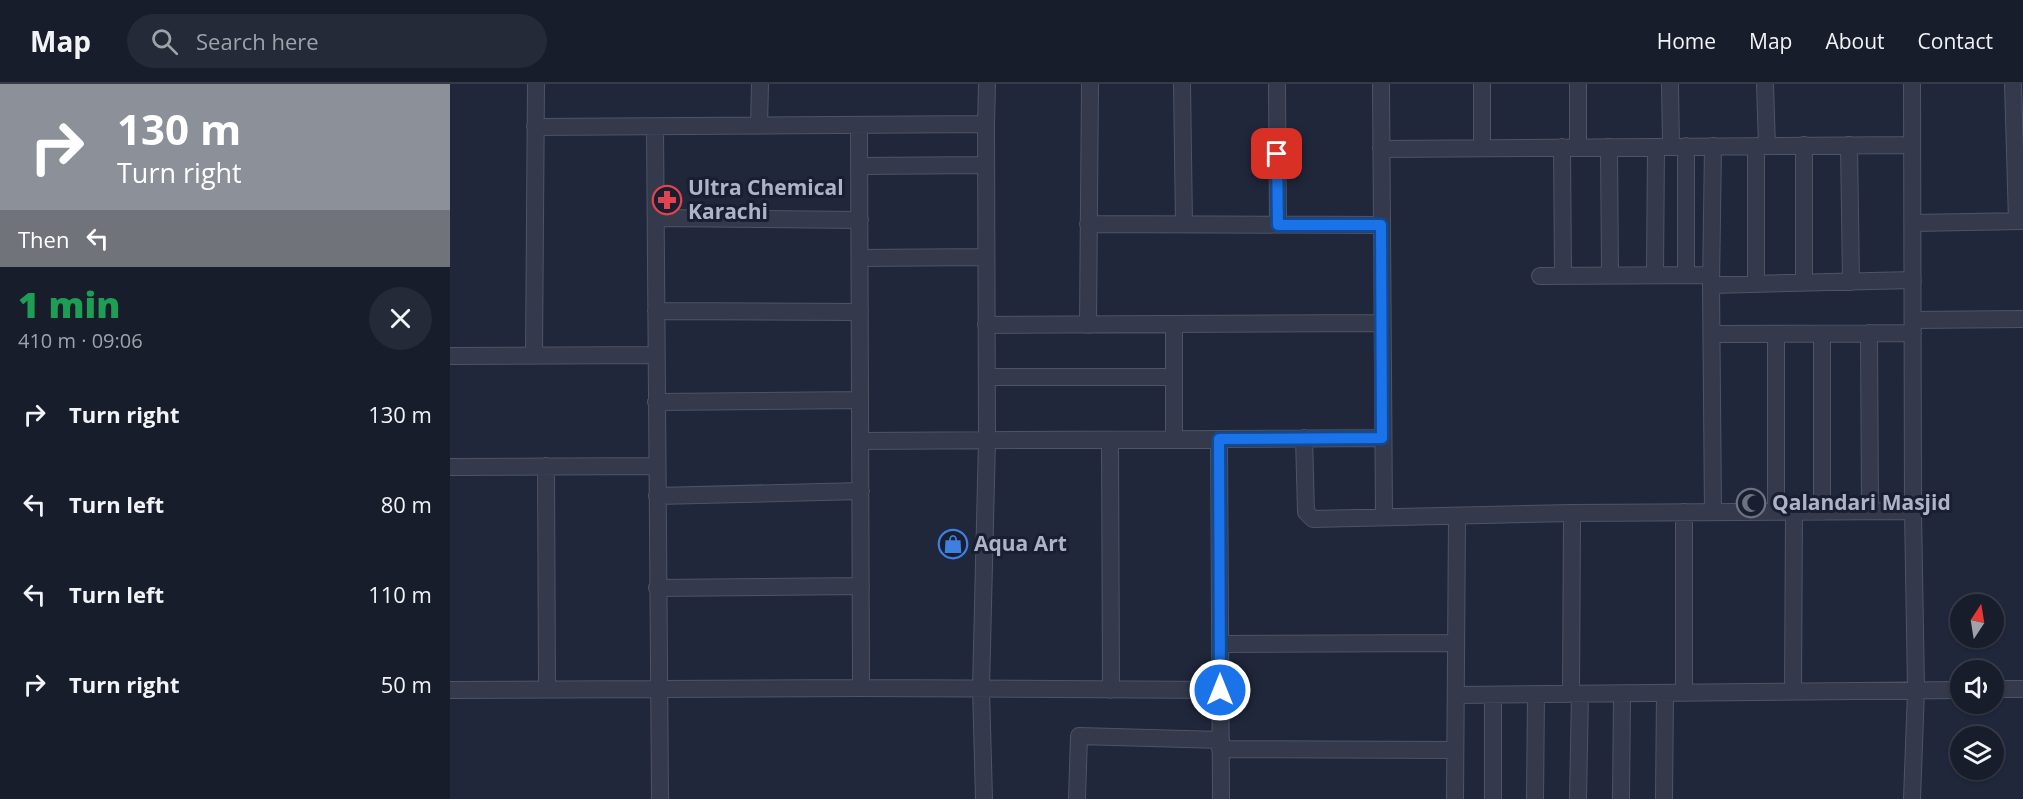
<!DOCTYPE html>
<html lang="en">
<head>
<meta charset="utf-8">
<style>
	body { margin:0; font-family:"Open Sans",sans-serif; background:#252a38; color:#f1f3f6; height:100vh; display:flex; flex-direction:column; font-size:22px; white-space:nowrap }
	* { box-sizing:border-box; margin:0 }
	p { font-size:20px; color:#9fa2a9 }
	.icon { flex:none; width:33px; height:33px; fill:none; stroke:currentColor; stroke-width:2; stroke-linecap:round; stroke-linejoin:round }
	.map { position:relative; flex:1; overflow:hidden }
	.sheet { display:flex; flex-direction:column; background:#181d2c; width:450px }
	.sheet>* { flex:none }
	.guide { background:#8c9099; color:#fff; overflow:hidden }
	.needle { width:39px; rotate:12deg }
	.buttons { position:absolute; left:1500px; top:510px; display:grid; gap:12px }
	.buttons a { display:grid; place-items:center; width:54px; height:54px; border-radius:50%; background:#181d2c; box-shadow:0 2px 4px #0004,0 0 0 2px #363b48; font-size:30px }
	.pin { position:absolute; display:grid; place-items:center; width:51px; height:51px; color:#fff; margin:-26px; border-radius:12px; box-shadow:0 3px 9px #0006 }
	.me { position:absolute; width:66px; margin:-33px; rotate:0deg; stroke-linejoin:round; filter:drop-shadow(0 0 4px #0008) }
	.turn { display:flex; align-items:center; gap:21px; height:126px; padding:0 18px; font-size:27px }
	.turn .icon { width:78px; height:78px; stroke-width:2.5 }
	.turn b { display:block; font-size:42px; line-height:51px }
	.then { display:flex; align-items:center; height:57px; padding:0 18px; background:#0003; gap:12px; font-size:22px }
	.round { display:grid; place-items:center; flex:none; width:63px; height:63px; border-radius:32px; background:#252a38 }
	.headline { display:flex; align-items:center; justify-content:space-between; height:102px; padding:0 18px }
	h1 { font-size:36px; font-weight:800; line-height:45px; color:#1e9e55 }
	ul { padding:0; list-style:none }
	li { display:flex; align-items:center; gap:18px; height:90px; padding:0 18px }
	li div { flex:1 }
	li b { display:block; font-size:22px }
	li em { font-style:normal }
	header { display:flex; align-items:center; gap:36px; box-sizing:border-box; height:84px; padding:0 30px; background:#181d2c; border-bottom:2px solid #363b48 }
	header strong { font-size:28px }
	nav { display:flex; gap:33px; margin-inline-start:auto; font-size:21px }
	.search { width:420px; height:54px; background:#252a38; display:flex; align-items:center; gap:15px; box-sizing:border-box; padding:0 21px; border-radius:33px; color:#9fa2a9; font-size:22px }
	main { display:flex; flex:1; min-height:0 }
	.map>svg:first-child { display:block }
</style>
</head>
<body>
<header>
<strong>Map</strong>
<div class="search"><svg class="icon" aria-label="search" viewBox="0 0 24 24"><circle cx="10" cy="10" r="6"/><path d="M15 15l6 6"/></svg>Search here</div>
<nav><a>Home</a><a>Map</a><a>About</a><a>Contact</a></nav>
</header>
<main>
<section class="sheet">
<div class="guide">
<div class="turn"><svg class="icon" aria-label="right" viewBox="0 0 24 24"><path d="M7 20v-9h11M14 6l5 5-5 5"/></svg><div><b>130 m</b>Turn right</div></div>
<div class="then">Then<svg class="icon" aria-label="left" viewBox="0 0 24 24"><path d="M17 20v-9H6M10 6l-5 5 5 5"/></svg></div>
</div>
<div class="headline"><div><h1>1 min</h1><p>410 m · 09:06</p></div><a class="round"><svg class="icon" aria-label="close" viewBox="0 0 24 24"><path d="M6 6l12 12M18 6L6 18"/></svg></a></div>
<ul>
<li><svg class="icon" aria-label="right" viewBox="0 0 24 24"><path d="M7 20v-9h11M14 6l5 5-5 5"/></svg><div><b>Turn right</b></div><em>130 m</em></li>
<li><svg class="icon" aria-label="left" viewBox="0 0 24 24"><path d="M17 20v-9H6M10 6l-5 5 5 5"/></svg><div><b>Turn left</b></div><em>80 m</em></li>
<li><svg class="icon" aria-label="left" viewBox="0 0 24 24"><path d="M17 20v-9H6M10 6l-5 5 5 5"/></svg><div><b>Turn left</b></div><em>110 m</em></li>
<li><svg class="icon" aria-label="right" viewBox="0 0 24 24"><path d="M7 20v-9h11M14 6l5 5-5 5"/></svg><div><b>Turn right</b></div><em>50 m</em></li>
</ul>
</section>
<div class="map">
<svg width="1573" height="715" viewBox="0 0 1573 715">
	<rect width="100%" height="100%" fill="#20273b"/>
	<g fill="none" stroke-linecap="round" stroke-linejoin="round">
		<g stroke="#4e5466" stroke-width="18">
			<path id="minor" d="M732 0 734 140
				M827 0 828 141
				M931 0 934 432
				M1032 0V64
				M1220 0 1221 62
				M1315 0 1317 62
				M1563 0 1567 137
				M409 41 411 604
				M309 42 310 0
				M85 43 536 40
				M205 43 210 715
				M1354 61V199
				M1399 61 1401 198
				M1236 62V191
				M1306 62V200
				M1112 63 1113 192
				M1128 63V0
				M1159 63 1160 191
				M931 65 1462 61
				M410 82 536 81
				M206 134 410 136
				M1463 139 1573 137
				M638 140 931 141
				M410 174 536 173
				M1205 191 1206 63
				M1090 192 1261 191
				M1261 201 1463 196
				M206 227 410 228
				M1463 236 1573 235
				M536 241 932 239
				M638 241 640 0
				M1419 249 1420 427
				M1263 250 1463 249
				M1326 250V428
				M1372 250V428
				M0 272 206 271
				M84 272 86 0
				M537 293H724
				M206 318 410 316
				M854 354 856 428 863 435 1122 429 1463 427
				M724 355V240
				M769 355 771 715
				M660 356 661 606
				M411 357 932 354
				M96 382 97 605
				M0 383 207 382
				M207 412 411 407
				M1263 428 1261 201 1263 62
				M207 504 411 502
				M770 560 1006 559
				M1544 605H1573
				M0 606 411 604 770 606
				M1343 607 1344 428
				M1234 609V428
				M1121 610 1122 429
				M1006 611 1510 606
				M1043 611V715
				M770 665 1005 666
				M534 715 531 604 537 356 536 40 537 0
				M627 715 629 652 771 656
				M1005 715 1007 433
				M1085 715 1086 611
				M1128 715 1130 610
				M1171 715 1172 610
				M1214 715 1215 609
				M1462 715 1466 606 1463 427 1462 0"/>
		</g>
		<use href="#minor" stroke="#343a4b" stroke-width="16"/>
	</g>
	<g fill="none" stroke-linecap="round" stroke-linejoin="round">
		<g stroke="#114b97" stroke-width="15">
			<path id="route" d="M770 606 769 355 932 354 931 141H828L827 70"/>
		</g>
		<use href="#route" stroke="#1a73e8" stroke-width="10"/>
	</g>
	<defs>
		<g id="pharmacy-ring" transform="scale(1.5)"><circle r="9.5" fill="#191f30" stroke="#e0444e" stroke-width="1.5"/><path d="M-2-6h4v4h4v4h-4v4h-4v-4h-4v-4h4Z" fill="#e0444e"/></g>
		<g id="mosque-ring" transform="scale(1.5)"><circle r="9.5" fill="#191f30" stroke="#6b7280" stroke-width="1.5"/><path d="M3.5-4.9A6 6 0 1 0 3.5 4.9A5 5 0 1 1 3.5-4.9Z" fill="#6b7280"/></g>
		<g id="shop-ring" transform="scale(1.5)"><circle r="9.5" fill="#191f30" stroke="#3f7fe0" stroke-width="1.5"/><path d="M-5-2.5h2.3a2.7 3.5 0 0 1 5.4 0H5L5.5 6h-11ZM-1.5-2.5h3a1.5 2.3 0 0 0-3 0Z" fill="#3f7fe0"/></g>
	</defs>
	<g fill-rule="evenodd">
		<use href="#pharmacy-ring" x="217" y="116"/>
		<use href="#mosque-ring" x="1301" y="419"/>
		<use href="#shop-ring" x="503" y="460"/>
	</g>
	<g text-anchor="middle" stroke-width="6" stroke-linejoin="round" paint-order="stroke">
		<g font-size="21" font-weight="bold" fill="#aeb4c8" stroke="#191f30" text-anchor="start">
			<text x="238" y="111">Ultra Chemical<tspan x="238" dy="24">Karachi</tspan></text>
			<text x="1322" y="426">Qalandari Masjid</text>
			<text x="524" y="467">Aqua Art</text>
		</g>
	</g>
</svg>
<div class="buttons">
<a><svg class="needle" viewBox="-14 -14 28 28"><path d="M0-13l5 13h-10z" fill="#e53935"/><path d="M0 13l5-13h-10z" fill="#9fa2a9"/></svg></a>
<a><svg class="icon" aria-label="sound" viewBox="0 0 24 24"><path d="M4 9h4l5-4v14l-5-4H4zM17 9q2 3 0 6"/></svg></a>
<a><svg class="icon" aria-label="layers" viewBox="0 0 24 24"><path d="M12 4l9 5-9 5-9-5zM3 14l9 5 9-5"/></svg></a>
</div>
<div class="pin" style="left:827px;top:70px;background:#d93025"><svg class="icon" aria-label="arrive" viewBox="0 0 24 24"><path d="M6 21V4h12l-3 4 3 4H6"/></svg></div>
<svg class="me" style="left:770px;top:606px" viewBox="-20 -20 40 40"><circle r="17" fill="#1a73e8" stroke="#fff" stroke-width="3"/><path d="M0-11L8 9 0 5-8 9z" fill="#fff"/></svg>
</div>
</main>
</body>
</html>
